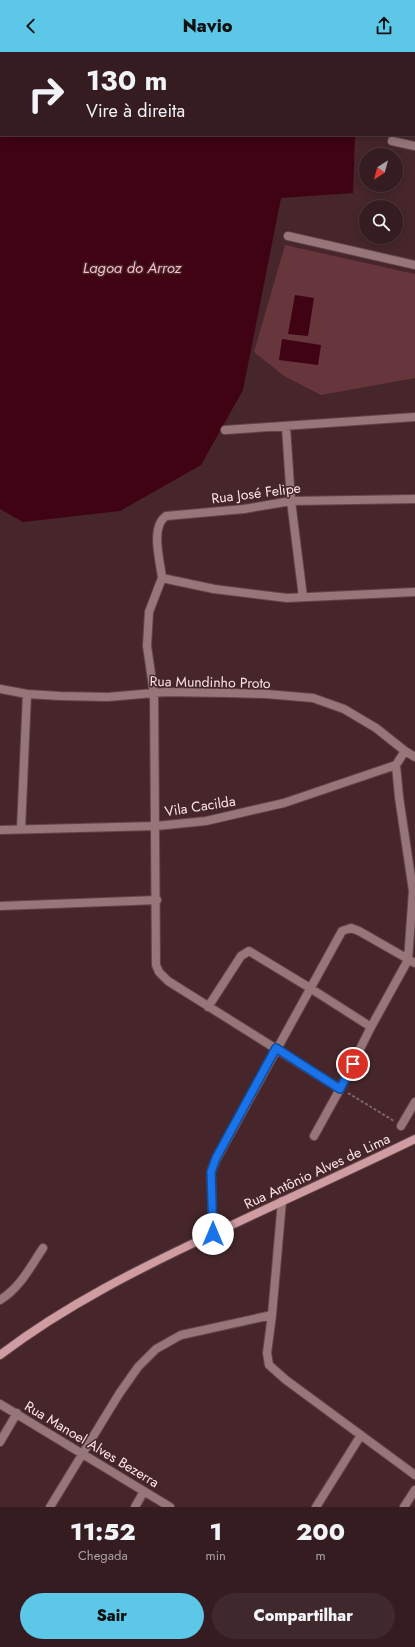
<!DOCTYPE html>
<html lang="pt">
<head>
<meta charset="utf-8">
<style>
	body { margin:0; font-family:Jost,sans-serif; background:#3f292d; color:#f1f3f6; height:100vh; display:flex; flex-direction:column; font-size:15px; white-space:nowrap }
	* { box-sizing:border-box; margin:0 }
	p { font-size:13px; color:#a9a1a5 }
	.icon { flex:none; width:22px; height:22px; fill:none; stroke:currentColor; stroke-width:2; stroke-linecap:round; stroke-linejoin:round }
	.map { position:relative; height:1455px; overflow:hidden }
	.drawer { display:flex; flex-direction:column; background:#341c20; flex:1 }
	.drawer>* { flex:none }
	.banner { position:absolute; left:0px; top:0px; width:415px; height:84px; box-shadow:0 2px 10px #0003,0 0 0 1px #4e3a3e; background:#341c20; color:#f1f3f6; overflow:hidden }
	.needle { width:26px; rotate:216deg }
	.tools { position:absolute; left:359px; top:96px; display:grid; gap:8px }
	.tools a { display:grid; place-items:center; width:44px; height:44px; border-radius:50%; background:#341c20; box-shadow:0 2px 10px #0003,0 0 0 1px #4e3a3e; font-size:20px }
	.pin { position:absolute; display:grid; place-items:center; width:34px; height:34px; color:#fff; margin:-17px; border:2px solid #fff; border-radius:50%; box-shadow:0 1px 4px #0007 }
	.me { position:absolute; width:44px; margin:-22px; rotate:0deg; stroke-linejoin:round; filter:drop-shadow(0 0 3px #0008) }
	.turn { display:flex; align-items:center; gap:14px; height:84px; padding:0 20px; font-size:18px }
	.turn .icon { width:52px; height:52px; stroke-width:2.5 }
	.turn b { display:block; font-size:28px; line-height:34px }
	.eta { display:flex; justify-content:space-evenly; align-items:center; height:68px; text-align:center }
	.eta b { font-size:24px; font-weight:800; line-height:28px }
	.button { display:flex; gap:8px; margin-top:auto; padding:8px 20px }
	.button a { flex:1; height:46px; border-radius:24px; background:#5dc7e8; color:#111; font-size:16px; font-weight:800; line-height:46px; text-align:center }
	.button a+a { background:#3f292d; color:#f1f3f6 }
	header { display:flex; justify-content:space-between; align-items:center; height:52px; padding:0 20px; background:#5dc7e8; color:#111; font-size:18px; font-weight:800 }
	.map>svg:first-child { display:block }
</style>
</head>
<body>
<header><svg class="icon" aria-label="back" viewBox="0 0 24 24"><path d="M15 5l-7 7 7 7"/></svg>Navio<svg class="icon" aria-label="share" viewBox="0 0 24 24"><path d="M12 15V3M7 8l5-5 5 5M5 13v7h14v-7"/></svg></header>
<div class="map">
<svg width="415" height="1455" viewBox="0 0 415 1455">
	<rect width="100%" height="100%" fill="#46262b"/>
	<path fill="#67363d" d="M285 193 415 222V326L321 343 284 324 254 300Z"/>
	<path fill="#3f0314" d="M0 0 261 1H1V83H355L353 141 281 146 243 338 201 413 120 459 23 470 0 457Z
		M295 243 314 246 308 284 288 282Z
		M282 287 321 293 318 313 279 308Z"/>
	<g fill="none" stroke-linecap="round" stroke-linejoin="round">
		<g stroke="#634549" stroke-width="10">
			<path id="street" d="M392 89 415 94
				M288 184 415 213
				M286 375 291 449 303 545
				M225 378 415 365
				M162 526C160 508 150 475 166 464L244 457 291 449 415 447
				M0 637 27 642 60 644 108 645 165 640 229 641 266 642 313 646 344 657 376 676 405 699 415 705
				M21 777 27 642
				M0 778 156 774 206 769 284 751 396 713
				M0 854 157 848
				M208 955 241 904 249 899 310 936 371 975
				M340 1037 168 929 159 920 156 913 154 642 147 594 149 560 162 526 214 537 287 546 415 540
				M401 1074 415 1050
				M314 1084 340 1037 371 975 408 908 413 839 399 745 396 713 405 699
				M282 1149 272 1263 267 1301 269 1313 286 1328 415 1423
				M213 1182 211 1120 217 1106 342 879 351 876 359 879 415 911
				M0 1248C20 1236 31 1214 43 1196
				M0 1352 170 1455
				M0 1390 17 1361
				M50 1455 119 1342 138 1315 156 1297 181 1283 272 1263
				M135 1455 144 1439
				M316 1455 361 1383
				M404 1455 415 1438"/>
		</g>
		<g stroke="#634549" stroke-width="10">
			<path id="secondary" d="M0 1303C66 1253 140 1216 215 1181 282 1149 349 1119 415 1087"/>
		</g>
		<path stroke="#806367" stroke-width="2" stroke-dasharray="3 2" stroke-linecap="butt" d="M348 1041 394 1069"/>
		<use href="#street" stroke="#967679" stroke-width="8"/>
		<use href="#secondary" stroke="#cf9ca2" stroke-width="8"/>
	</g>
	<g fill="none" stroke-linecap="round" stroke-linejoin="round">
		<g stroke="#114b97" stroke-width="10">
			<path id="route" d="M213 1182 211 1120 216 1106 276 996 340 1037 353 1012"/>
		</g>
		<use href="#route" stroke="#1a73e8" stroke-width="7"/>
	</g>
	<g text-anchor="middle" stroke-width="3" stroke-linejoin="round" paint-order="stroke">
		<g font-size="14" fill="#fce6e8" stroke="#46262b">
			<text transform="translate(256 441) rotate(-7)" y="5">Rua José Felipe</text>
			<text transform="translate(210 630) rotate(1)" y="5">Rua Mundinho Proto</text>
			<text transform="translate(200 754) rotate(-9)" y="5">Vila Cacilda</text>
			<text transform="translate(317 1119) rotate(-25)" y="5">Rua Antônio Alves de Lima</text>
			<text transform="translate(92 1392) rotate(31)" y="5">Rua Manoel Alves Bezerra</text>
		</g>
		<g font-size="15" font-style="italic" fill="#fabdc4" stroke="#46262b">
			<text x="132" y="221">Lagoa do Arroz</text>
		</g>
	</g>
</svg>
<div class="tools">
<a><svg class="needle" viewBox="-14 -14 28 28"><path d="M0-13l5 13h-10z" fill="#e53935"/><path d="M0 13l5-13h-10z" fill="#a9a1a5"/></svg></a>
<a><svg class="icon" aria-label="search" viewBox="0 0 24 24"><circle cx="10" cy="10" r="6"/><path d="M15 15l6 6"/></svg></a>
</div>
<div class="pin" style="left:353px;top:1012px;background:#d93025"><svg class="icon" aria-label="arrive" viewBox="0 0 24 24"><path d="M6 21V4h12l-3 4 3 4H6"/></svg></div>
<svg class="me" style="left:213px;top:1182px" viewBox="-20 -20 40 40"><circle r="19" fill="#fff"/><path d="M0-13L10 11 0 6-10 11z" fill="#1a73e8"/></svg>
<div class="banner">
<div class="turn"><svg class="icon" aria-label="right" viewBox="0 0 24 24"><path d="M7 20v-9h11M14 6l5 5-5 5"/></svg><div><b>130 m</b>Vire à direita</div></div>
</div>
</div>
<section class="drawer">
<div class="eta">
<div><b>11:52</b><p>Chegada</p></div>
<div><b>1</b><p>min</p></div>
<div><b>200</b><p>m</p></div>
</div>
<div class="button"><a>Sair</a><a>Compartilhar</a></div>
</section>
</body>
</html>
